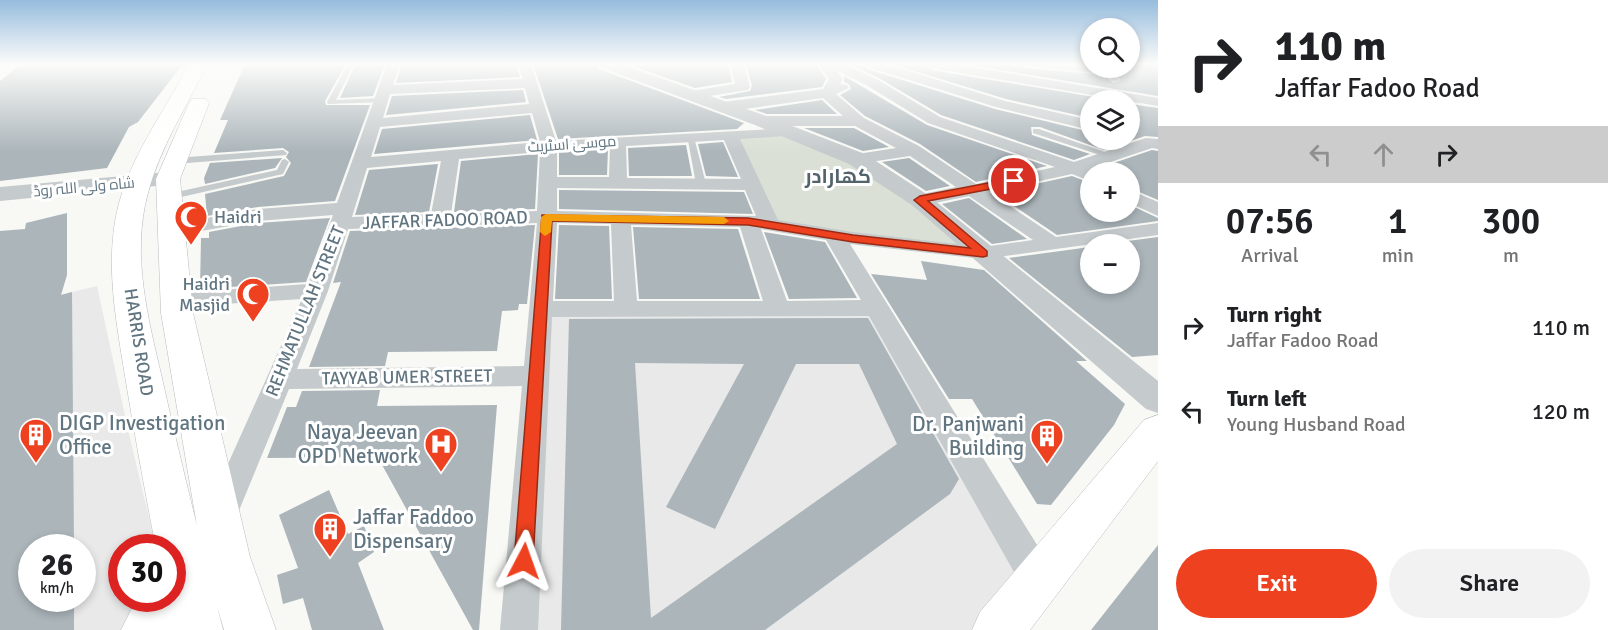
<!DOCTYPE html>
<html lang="en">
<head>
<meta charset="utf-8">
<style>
	body { margin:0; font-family:Signika,Cairo,sans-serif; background:#f2f2f2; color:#202124; height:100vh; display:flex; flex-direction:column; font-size:22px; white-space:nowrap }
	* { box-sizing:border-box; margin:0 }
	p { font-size:20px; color:#757577 }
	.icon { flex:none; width:33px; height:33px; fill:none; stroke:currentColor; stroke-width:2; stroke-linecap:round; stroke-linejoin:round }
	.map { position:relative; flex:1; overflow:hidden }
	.details { display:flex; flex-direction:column; background:#fff; width:450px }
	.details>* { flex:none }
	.guide { background:#fff; color:#202124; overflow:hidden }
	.controls { position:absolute; left:1080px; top:18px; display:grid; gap:12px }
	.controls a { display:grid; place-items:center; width:60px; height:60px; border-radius:50%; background:#fff; box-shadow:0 3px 9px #0003; font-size:30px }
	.speed { position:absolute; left:18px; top:534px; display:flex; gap:12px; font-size:30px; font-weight:700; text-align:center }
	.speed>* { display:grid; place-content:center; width:78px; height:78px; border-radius:50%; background:#fff; box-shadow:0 3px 9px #0003; line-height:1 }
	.speed small { font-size:15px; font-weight:400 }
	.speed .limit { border:9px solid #d22; background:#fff; color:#111 }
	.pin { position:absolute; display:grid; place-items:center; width:51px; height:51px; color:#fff; margin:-26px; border:3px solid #fff; border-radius:50%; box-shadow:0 2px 6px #0007 }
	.me { position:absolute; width:66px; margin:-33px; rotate:4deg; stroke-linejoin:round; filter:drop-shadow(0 0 4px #0008) }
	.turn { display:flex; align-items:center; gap:21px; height:126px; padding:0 18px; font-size:27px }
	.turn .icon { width:78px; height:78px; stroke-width:2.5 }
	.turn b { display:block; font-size:42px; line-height:51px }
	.lanes { display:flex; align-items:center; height:57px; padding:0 18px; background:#0003; justify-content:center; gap:30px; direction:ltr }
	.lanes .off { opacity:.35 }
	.eta { display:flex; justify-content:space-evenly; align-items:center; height:102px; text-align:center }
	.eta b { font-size:36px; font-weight:600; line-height:42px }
	.cta { display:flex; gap:12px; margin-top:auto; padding:12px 18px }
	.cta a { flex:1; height:69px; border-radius:36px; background:#ee411f; color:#fff; font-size:24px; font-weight:600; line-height:69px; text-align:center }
	.cta a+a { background:#f2f2f2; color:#202124 }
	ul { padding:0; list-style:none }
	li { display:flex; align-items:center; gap:18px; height:84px; padding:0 18px }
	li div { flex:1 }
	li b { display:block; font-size:22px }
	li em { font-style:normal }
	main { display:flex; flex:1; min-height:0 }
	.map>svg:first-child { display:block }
</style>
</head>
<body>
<main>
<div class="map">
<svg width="1158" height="630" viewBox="0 0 1158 630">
	<rect width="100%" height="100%" fill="#f8f8f5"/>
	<path fill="#e8e9e8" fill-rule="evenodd" d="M97 286 129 434 156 547 122 548V598L155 599 142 630H0V309ZM32 548H82V598H32Z
		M540 309 879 311 1039 581 998 630H519Z"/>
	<path fill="#dae0d5" d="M785 131 857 159 983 253 762 223 731 137Z"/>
	<path fill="#abb5ba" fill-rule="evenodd" d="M50 64H183L138 122 129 127 107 168 0 181V81L19 66Z
		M245 64H346L325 101 326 105H370L335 201 258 207 207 216 205 194 284 176 291 163 286 157 289 152 283 148 214 153 228 120H220Z
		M356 64H385L373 96 340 98Z
		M402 64H516L520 77 396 83Z
		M533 64H596L599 69 744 123 737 129 558 139Z
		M627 64H728L732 82 695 88Z
		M746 64H816L826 79 822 87 726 99 719 97 750 91 752 86Z
		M849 64H864L867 69 995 109 1090 132V140H1130V104L1158 108V137L1145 136 1104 150 1040 127H1031L1032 135 1090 154 1074 160 941 115 879 78Z
		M892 64H922L931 70 1112 100H1090V118L1006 99Z
		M965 64H1020L1025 68 1103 75 1114 83 1121 80 1109 68H1130V64H1158V96Z
		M844 76 927 125 1047 166 976 182 920 144 865 116 840 95 851 89 849 84 844 82Z
		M523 90 526 102 386 115 392 96Z
		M822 100 837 114H767L755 110Z
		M530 115 537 140 374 154 382 129Z
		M804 128H854L889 147 863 151Z
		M723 142 738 177 706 176 698 144Z
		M686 145 692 176H629L628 148Z
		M608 149 607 175H559V152Z
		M1152 150 1158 151V200L1130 188V172H1099L1096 169Z
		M538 154 535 209 454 212 461 161Z
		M282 158 275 168 205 184 204 178 210 163Z
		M909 158 950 186 926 191 882 162Z
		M438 164 429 212 355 215 369 170Z
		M1072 176 1090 183V212H1130V205L1158 218V221L1057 235 995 193Z
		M559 190 744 192 753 214 559 209Z
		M969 198 1027 239 992 244 942 204Z
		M67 213V275L61 295 72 292 74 548H32V598H74V630H0V231L25 229 26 223Z
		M330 218 306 282 200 289 201 238H209V232L258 223Z
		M535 225 527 304H519L518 310 502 311 497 351 388 352 385 366 309 367 341 282 333 283 350 231Z
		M559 225 609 226 612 299H555Z
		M633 227 738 229 760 299H639Z
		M764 232 825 242 857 298 789 299Z
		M1158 237V355L1132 357 1009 258 1090 247V284H1130V244H1105Z
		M921 261 984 270 1087 361H1076L1125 404 1114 425 1051 505 1037 504 972 399H949L871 274 927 280Z
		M868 318 959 479 950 494 765 630H561L569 319ZM635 363 744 364 666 507 715 529 796 364H859L897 444 651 618Z
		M380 390 377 406 497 405 479 630H473L381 463 395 457 267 458 287 407H296L302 391Z
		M329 490 348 534 364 526 374 552 358 563 384 630H312L303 598 283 604 277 575 298 568 279 515Z
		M1158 545V630H1091Z"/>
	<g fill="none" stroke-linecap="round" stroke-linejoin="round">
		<g stroke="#b8bdc0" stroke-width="1">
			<path id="primary" d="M189 64H207C187 107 160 147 148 193 131 254 148 318 162 378 173 428 185 477 197 526L161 313 156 179 189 103 192 99H206L209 103 180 179 193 313 250 557 276 630H224L217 606 223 630H121L137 598H172V548H156C145 492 135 437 126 382 116 320 102 254 122 193 137 147 167 107 189 64Z
				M1158 415V461L1030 630H972L980 612 1144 420Z"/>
		</g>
		<path fill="#c5cacc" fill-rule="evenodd" d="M348 64H354L336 100 383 98 387 100 386 102 328 104 327 102Z
			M1022 64 1106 68 1119 80 1114 81 1104 73 1025 66Z
			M1033 129H1039L1119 157 1112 159 1033 133Z
			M687 135 694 137 706 184 704 186H698L696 184Z
			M283 150 287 153 286 155 175 164 171 161 175 158Z
			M285 159 289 162 283 174 168 200 163 197 168 194 277 170 282 160Z"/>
		<path fill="#c5cacc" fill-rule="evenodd" d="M387 64H400L393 85 523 79 518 64H531L556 141 791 128 793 131 785 136 740 139 778 220 853 232 983 247 1033 240 969 196 920 206 913 204 910 200 913 196 956 187 910 156 857 164 851 163 848 159 851 155 896 148 855 126H767L759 121 767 116H843L823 98 723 112 715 107 723 102 823 89 829 79 818 64H844L878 80 940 117 1074 162 1146 138 1158 139V149L1152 148 1090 169 1097 172H1090V181L1072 174 989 192 1056 237 1158 223V235L983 259 850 244 1052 569 1057 581 1052 593 1039 598 1026 593 869 316 552 317 538 630H500L522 386 289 389 233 525 221 530 209 525 205 515 302 299 175 307 167 305 163 300 167 295 175 293 308 284 333 215 258 221 173 236 166 234 163 230 166 226 173 224 258 209 337 203ZM836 70 868 86 928 123 1055 167 976 184 919 146 864 118 836 94 849 88 847 85 840 84 843 79ZM525 88 529 104 383 118 390 94ZM532 113 540 142 371 157 380 127ZM724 140 741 179 627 178 626 146ZM610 147 609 177H557V150ZM540 152 537 211 451 214 459 159ZM441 161 431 214 352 217 367 168ZM557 188 745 190 756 216 557 211ZM537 223 524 366 297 369 328 291 348 229ZM557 223 611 224 614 301H553ZM631 225 740 227 763 301H637ZM761 229 826 240 861 300 787 301Z
			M730 64H744L750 87 748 90 690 99 685 98 683 95 685 92 735 84Z
			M866 64H886L1005 101 1090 120V130L996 107 868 67Z
			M924 64H953L1158 98V106L931 68Z
			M1130 190 1158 202V216L1130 203Z"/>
		<path fill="#c5cacc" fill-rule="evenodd" d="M598 64H621L769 117 865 154 928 195 1158 381V413L1146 409 912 205 849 164 755 125 600 67Z
			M168 172 176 174 179 179 176 184 0 201V187Z"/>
		<use href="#primary" fill="#fff" fill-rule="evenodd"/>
	</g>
	<linearGradient id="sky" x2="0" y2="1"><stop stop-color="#96bcdd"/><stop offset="0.42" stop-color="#fcfcfa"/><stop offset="1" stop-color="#fcfcfa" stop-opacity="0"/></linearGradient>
	<rect width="1158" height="152" fill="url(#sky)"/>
	<path fill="#ee411f" stroke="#9b2a14" stroke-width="1.5" d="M1014 178 1019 181 1017 184 928 201 987 251V256L983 257 853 242 748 225 552 221 533 561 530 567 524 570 517 567 514 561 542 215 748 218 853 235 970 248 914 200 920 196Z"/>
	<path fill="#f59e0b" d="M546 214 724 217 729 221 724 224 552 221 551 232 545 236 540 232 541 217Z"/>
	<defs>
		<g id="mosque-pin" transform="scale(1.725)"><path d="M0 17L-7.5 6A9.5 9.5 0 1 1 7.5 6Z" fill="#ee411f" stroke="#fff"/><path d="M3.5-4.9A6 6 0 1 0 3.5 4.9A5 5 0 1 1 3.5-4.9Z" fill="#fff"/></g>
		<g id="building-pin" transform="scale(1.725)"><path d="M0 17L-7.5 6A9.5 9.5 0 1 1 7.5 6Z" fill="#ee411f" stroke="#fff"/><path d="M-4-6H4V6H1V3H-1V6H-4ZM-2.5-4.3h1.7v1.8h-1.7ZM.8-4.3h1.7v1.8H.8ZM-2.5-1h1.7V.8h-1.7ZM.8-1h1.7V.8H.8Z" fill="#fff"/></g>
		<g id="hospital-pin" transform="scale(1.725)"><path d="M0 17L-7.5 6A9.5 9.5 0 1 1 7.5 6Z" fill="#ee411f" stroke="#fff"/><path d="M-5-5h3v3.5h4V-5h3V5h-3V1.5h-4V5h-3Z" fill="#fff"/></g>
	</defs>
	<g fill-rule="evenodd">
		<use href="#mosque-pin" x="191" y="217"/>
		<use href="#mosque-pin" x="253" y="294"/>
		<use href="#building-pin" x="36" y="435"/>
		<use href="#building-pin" x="1047" y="436"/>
		<use href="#hospital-pin" x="441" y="444"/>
		<use href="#building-pin" x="330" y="529"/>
	</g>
	<g text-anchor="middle" stroke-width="6" stroke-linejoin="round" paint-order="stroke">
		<g font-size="15" fill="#617581" stroke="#fff">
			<text transform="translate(572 144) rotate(-4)" y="5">موسیٰ اسٹریٹ</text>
			<text transform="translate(84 187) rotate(-5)" y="5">شاہ ولی اللہ روڈ</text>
		</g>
		<g font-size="18" fill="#617581" stroke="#fff" text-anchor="start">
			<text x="214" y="223">Haidri</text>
			<text x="230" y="290" text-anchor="end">Haidri<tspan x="230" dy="21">Masjid</tspan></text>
		</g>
		<g font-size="18" fill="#617581" stroke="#fff">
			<text transform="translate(445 220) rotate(-2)" y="6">JAFFAR FADOO ROAD</text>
			<text transform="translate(305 311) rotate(-68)" y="6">REHMATULLAH STREET</text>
			<text transform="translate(139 342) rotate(81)" y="6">HARRIS ROAD</text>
			<text transform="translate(407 377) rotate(-1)" y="6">TAYYAB UMER STREET</text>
		</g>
		<g font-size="20" font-weight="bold" fill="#53636c" stroke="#fff">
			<text x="838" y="183">کھارادر</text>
		</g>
		<g font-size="21" fill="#617581" stroke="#fff" text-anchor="start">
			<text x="59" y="430">DIGP Investigation<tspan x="59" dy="24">Office</tspan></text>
			<text x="1024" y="431" text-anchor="end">Dr. Panjwani<tspan x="1024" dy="24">Building</tspan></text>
			<text x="418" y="439" text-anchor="end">Naya Jeevan<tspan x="418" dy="24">OPD Network</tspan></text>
			<text x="353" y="524">Jaffar Faddoo<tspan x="353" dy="24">Dispensary</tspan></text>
		</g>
	</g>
</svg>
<div class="controls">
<a><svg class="icon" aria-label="search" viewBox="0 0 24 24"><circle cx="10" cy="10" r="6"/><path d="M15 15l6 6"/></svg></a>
<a><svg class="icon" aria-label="layers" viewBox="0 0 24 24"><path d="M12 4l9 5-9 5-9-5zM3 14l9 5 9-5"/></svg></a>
<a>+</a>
<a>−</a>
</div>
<div class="speed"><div>26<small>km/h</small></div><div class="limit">30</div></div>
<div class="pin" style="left:1014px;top:181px;background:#d93025"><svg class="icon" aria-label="arrive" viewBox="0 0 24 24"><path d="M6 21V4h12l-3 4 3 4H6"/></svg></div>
<svg class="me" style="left:524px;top:561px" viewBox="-20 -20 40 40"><path d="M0-17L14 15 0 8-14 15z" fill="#ee411f" stroke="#fff" stroke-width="4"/></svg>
</div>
<section class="details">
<div class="guide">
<div class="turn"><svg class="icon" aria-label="right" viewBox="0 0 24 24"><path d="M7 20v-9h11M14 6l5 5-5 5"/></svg><div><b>110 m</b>Jaffar Fadoo Road</div></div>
<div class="lanes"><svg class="icon off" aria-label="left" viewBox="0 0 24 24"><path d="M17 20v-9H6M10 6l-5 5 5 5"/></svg><svg class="icon off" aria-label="ahead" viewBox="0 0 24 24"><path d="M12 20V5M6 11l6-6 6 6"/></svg><svg class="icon" aria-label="right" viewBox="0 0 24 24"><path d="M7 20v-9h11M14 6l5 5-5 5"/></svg></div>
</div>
<div class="eta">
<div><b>07:56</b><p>Arrival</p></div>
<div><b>1</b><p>min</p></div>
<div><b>300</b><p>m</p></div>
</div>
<ul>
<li><svg class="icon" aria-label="right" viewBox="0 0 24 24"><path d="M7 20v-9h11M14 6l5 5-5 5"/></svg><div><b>Turn right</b><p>Jaffar Fadoo Road</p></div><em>110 m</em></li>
<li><svg class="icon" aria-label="left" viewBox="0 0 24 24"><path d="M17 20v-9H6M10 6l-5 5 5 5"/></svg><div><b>Turn left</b><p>Young Husband Road</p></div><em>120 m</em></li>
</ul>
<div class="cta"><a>Exit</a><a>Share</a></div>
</section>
</main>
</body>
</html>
